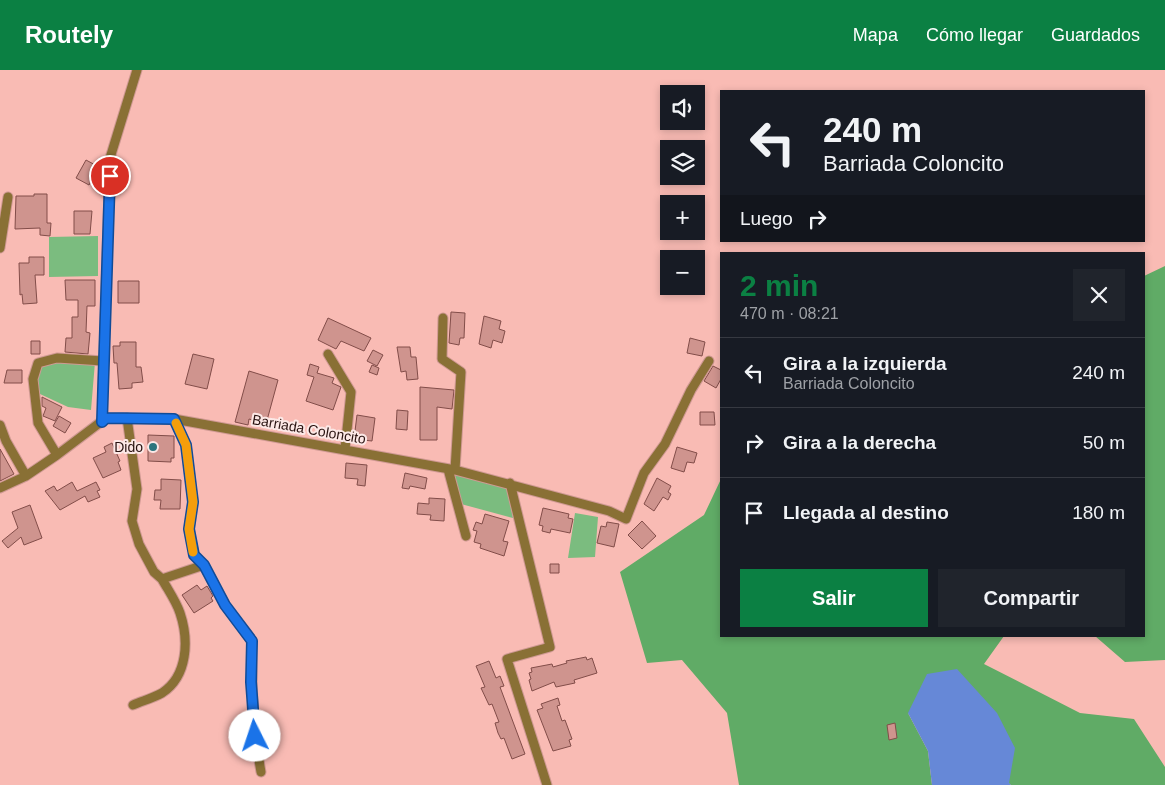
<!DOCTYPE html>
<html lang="es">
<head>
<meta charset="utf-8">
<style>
	body { margin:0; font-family:Arial,sans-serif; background:#20242c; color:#f1f3f6; height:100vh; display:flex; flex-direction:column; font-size:19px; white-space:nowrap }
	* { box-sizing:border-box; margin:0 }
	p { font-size:16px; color:#9ea1a6 }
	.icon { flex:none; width:28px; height:28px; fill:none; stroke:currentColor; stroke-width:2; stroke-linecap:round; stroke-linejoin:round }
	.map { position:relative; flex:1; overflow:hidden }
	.drawer { position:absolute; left:720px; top:182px; width:425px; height:385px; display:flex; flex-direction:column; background:#171b24; border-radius:0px; box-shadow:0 2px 8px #0003 }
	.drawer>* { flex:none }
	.guide { position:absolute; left:720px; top:20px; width:425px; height:152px; border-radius:0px; box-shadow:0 2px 8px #0003; background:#171b24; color:#f1f3f6; overflow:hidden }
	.tools { position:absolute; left:660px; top:15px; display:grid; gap:10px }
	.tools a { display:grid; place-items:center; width:45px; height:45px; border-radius:0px; background:#171b24; box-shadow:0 2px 8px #0003; font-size:25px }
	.pin { position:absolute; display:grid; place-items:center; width:42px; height:42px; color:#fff; margin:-21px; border:2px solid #fff; border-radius:50%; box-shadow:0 1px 5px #0007 }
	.me { position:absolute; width:55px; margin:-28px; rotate:356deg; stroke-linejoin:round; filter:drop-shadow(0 0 4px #0008) }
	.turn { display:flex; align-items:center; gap:18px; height:105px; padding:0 20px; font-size:22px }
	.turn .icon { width:65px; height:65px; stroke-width:2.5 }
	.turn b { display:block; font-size:35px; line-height:42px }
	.then { display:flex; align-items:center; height:48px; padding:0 20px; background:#0003; gap:10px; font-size:19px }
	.round { display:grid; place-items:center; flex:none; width:52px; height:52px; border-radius:0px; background:#20242c }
	.overview { display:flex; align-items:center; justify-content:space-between; height:85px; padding:0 20px }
	h1 { font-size:30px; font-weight:700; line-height:38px; color:#0b8043 }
	.primary-button { display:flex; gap:10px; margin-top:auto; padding:10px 20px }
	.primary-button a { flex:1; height:58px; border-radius:0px; background:#0b8043; color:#fff; font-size:20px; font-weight:700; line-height:58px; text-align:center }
	.primary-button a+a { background:#20242c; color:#f1f3f6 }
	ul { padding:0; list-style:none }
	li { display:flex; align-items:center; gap:15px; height:70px; padding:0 20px; border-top:1px solid #363941 }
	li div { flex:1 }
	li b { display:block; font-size:19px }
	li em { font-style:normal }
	header { display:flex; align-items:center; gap:30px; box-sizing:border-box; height:70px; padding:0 25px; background:#0b8043; color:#fff }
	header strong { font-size:24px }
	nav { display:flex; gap:28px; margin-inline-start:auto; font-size:18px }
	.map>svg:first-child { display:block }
</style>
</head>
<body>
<header>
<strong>Routely</strong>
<nav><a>Mapa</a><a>Cómo llegar</a><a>Guardados</a></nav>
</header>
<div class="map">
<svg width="1165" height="715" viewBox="0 0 1165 715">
	<rect width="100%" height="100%" fill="#f9bbb4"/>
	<path fill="#7bbc7f" d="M98 166V206L49 207V167Z
		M57 290 95 292 91 340 68 337 40 324 37 310 42 295Z
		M454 404 507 416 513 448 461 434Z
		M575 443 598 447 595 487 568 488Z"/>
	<path fill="#60ab66" d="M1165 196V590L1125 592 1095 566H1144V206Z
		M721 409V566H1004L984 594 1080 643 1134 649 1165 697V715H1011L908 643 928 681 932 715H739L727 643 682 590 647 593 620 502 704 445Z"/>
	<path fill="#6688d7" d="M957 599 997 643 1015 678 1009 713 1011 715H932L928 681 908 643 927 604Z"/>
	<path fill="#cf948e" stroke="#824d49" d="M86 90 99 97 89 115 76 108Z
		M34 124H47V153H51L50 166 40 165V158L15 159 16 126H34Z
		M74 141H92L90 164H74Z
		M29 187H44V205H35L37 233 23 234 22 224 20 225 19 193H29Z
		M65 210H95V236H87L86 262 90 263 88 284 65 282 66 268H72V247H78V230H66Z
		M118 211H139V233H118Z
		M451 242 465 243 464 268H460L459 275 449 273Z
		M484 246 501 251 499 259 505 261 502 273 493 270 491 278 479 274Z
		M328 248 371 268 364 281 341 271 336 279 318 270Z
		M690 268 705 272 702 286 687 283Z
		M31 271H40V284H31Z
		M120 272H136V297H141L143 312 132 313V318L119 319 117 293H114L113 276H120Z
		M397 277H410L411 287H416L418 309 407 310 406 301 401 302Z
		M373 280 383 285 377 296 367 291Z
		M193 284 214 289 207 319 185 314Z
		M310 294 319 297 317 303 334 308 332 313 341 317 333 340 306 331 314 307 307 305Z
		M372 295 379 298 377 305 369 302Z
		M713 296 721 300V309L716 318 704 311Z
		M7 300H22V313H4Z
		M249 301 278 310 266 354 249 349 248 355 235 352Z
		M420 317 454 320 452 339 437 337V370H420Z
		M42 327 62 337 55 351 43 346 46 338 42 336Z
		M397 340 408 341 407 360 396 359Z
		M700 342H714L715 355H700Z
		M357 345 375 348 372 371 354 369Z
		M59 346 71 353 65 363 53 356Z
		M148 365 174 366V388H171V392L148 391Z
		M112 373 120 391 118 392 121 400 103 408 93 388 106 382 104 377Z
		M677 377 697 383 694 393 687 392 684 402 671 398Z
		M0 379 14 404 0 411Z
		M346 393 367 395 365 416 357 415 358 409 345 408Z
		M405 403 427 408 425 419 410 416 409 419 402 418Z
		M657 408 671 416 668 422 671 424 668 430 663 427 654 441 644 434Z
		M161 409 181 410 180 439H160L161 430H154L155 420H161Z
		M72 412 77 421 96 412 100 420 97 421 100 427 88 432 85 426 60 440 45 421 54 416 57 421Z
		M429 428 445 429 444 451 430 450 431 445 417 444 418 433 429 434Z
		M30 435 42 468 24 475 21 467 8 478 2 471 18 458 12 442Z
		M543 438 569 444 568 448 573 449 570 463 551 459 550 463 542 461 543 456 539 455Z
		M485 444 509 451 503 471 508 472 504 486 480 478 481 474 474 472 477 461 473 460 476 452 482 454Z
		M642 451 656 466 642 479 628 465Z
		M607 452 619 454 614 477 597 473 601 456 606 457Z
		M550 494H559V503H550Z
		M197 515 201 520 207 516 213 526 211 528 213 531 194 543 182 525Z
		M586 587 587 590 592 588 597 603 574 610 575 613 556 617 554 612 532 621 529 610 531 609 529 603 532 602 531 598 552 594 553 597 567 593 566 591Z
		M489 591 496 608 500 606 504 616 500 617 525 684 512 689 504 668 501 669 498 663 495 653 499 652 492 634 489 635 481 618 485 617 476 596Z
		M558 628 560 635 557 636 562 651 565 650 572 669 569 670 571 676 553 681 537 640 543 638 541 634Z
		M895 653 897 668 889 670 887 655Z"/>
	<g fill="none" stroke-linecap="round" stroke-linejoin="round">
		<g stroke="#cf9993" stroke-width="11">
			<path id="street" d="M0 178 8 127
				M443 248 442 289 461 302 455 400
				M328 284 351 322 345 379
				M127 348 137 419 132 451 139 474 154 502 162 509 204 495
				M174 349 186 375 193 432 189 459 194 485 204 495 225 535 252 571C251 616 253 658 261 702
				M102 352 110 88 137 0
				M0 355 6 371 26 406
				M57 385 38 353 33 309 38 293 57 288 103 291
				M448 399 466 466
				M510 413 550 577 507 589 547 715
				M0 418 26 406 57 385 106 348 174 349 455 400 609 441 626 449 644 403 665 374 691 320 709 291
				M133 635C142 631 153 628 162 623 188 606 189 570 180 543 176 531 168 520 162 509"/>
		</g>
		<use href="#street" stroke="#897035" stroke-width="9"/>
	</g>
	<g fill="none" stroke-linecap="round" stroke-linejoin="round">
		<g stroke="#114b97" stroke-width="12">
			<path id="route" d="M110 106 102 352 106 348 174 349 186 375 193 432 189 459 194 485 204 495 225 535 252 571 251 612 255 666"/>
		</g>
		<use href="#route" stroke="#1a73e8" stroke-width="9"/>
		<path stroke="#f59e0b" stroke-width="9" d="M176 353 186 375 193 432 189 459 193 482"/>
	</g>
	<circle fill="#2c757d" stroke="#fce8e6" stroke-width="2" cx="153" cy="377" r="5"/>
	<g text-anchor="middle" stroke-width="4" stroke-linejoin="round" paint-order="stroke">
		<g font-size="14" fill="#281210" stroke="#fce8e6">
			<text transform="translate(309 359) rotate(10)" y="5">Barriada Coloncito</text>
		</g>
		<g font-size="14" fill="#281210" stroke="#fce8e6" text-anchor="end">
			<text x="143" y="382">Dido</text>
		</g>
	</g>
</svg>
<div class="tools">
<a><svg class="icon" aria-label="sound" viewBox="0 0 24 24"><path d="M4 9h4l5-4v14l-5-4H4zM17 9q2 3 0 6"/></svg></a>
<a><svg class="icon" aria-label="layers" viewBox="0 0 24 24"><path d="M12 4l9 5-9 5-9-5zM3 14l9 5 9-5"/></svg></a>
<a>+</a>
<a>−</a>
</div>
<div class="pin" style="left:110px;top:106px;background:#d93025"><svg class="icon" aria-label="arrive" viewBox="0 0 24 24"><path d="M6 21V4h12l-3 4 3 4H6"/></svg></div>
<svg class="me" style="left:255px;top:666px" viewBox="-20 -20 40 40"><circle r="19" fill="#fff"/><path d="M0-13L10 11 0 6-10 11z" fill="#1a73e8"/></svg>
<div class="guide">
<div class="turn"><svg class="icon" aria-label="left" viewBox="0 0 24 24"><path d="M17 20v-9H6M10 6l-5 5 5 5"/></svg><div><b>240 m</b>Barriada Coloncito</div></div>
<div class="then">Luego<svg class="icon" aria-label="right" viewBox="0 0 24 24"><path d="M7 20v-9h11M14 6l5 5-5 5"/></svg></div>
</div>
<section class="drawer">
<div class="overview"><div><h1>2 min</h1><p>470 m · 08:21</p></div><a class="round"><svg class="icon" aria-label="close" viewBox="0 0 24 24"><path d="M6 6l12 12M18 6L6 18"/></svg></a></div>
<ul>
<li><svg class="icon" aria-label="left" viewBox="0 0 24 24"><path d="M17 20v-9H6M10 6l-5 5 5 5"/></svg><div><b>Gira a la izquierda</b><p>Barriada Coloncito</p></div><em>240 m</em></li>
<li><svg class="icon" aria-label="right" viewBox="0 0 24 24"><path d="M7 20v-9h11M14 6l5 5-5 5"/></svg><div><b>Gira a la derecha</b></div><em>50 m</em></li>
<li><svg class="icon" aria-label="arrive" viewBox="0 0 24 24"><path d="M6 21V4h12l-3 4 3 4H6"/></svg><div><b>Llegada al destino</b></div><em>180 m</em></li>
</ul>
<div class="primary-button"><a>Salir</a><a>Compartir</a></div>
</section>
</div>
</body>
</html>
